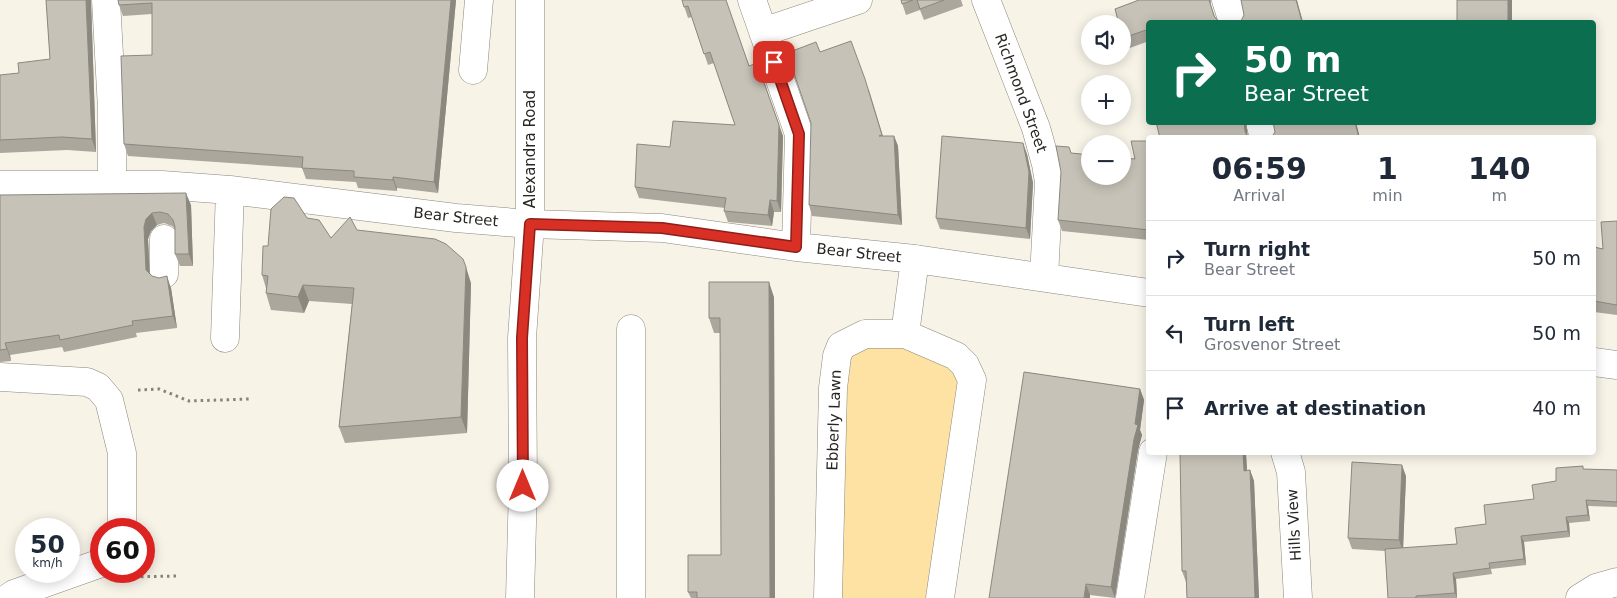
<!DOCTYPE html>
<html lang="en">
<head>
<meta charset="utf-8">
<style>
	body { margin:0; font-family:"DejaVu Sans",sans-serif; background:#f2f2f3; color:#1f2937; height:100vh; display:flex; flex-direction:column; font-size:19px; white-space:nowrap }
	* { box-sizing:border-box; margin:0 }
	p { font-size:16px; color:#747a83 }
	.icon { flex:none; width:28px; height:28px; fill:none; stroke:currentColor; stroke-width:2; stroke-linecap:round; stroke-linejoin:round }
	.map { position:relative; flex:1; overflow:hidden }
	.panel { position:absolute; left:1146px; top:135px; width:450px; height:320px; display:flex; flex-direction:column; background:#fff; border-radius:5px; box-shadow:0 2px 12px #0003 }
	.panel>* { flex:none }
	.top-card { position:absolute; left:1146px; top:20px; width:450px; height:105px; border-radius:5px; box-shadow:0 2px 12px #0003; background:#0b6e4f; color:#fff; overflow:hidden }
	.tools { position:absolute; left:1081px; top:15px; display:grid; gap:10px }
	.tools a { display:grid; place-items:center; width:50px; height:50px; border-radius:50%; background:#fff; box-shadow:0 2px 12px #0003; font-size:25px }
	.speed { position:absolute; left:15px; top:518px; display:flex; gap:10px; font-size:25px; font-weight:700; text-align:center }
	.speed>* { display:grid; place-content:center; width:65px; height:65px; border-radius:50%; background:#fff; box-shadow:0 2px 12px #0003; line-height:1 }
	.speed small { font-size:12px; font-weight:400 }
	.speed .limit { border:8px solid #d22; background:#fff; color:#111 }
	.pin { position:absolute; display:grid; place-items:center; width:42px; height:42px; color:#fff; margin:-21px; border-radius:10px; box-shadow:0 2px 8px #0006 }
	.me { position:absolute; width:55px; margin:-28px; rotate:0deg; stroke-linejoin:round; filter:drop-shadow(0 0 4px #0008) }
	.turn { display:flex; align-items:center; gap:18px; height:105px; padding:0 15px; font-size:22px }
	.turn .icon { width:65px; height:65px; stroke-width:2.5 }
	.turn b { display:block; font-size:35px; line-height:42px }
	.eta { display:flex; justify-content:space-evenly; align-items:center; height:85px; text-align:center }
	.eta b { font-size:30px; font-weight:700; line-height:35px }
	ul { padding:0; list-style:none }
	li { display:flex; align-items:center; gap:15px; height:75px; padding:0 15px; border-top:1px solid #e0e1e3 }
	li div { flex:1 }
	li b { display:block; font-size:19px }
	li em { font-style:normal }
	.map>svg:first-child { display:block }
</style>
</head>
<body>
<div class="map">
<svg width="1617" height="598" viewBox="0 0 1617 598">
	<rect width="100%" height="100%" fill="#f8f3e7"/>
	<path fill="#fde2a4" d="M865 334 965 365 940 598H828L837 356Z"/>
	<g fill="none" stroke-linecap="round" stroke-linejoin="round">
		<g stroke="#8b877c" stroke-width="29">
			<path id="minor" d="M106 0 112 109V184
				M752 0 799 134 796 247
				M986 0 1036 128 1046 164 1049 182 1044 277
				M1226 0 1233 22
				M763 32 858 0
				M473 70 479 0
				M1260 122 1264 138
				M0 185H162L230 190 456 218 530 224 662 228 796 247 915 259 1149 293
				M164 239V274
				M631 329V598
				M905 334 915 259
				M225 338 230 190
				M1594 362 1617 365
				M0 377 87 382 98 387 109 400 122 453V529
				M1285 452 1291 472 1298 598
				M8 598 14 594 101 563
				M828 598 833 388 837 356 841 346 865 334H905L956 356 965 365 972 380 940 598
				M1130 598 1153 452
				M1580 598 1596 588 1617 582"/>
		</g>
		<g stroke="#8b877c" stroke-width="29">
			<path id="major" d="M520 598 523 486 522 338 530 224V0"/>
		</g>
		<path stroke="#87837c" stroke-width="3" stroke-dasharray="2.5 4" stroke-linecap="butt" d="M138 390 159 389 189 401 249 399
			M128 577 179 576"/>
		<use href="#minor" stroke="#fff" stroke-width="28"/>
		<use href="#major" stroke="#fff" stroke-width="28"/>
	</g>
	<path fill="#aba79d" d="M46 0H91L96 152 67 150 0 153V75L19 73 50 59Z
		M118 0H456L438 193 397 188V191L358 188 356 182 306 179 302 168 128 156 124 144 152 55V14L123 16 119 5Z
		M682 0H726L749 66 783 136 781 212H774L772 226 728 222 724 211 725 208 639 198 635 187 670 147 735 125 714 63 708 65 692 17 688 18Z
		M901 0H961L963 6 924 20 920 10 906 15Z
		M1139 0H1211V5L1215 17 1219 22H1149V41L1127 49 1122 36V24H1119L1115 9Z
		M820 52 869 90 883 136H894L898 146 902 225 812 216 809 205Z
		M1149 141V240L1062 231 1058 220 1071 153 1135 159Z
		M1027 154 1033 183 1030 239 940 229 936 218Z
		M0 195 191 205 193 266H180L175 254V229L172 226 164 223 157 225 151 231 148 239 150 273 152 276 171 288 177 328 136 333 137 337 64 352 62 347 10 355 11 361 0 362Z
		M307 218 331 238 357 230 471 283 467 433 345 443 339 427 352 304 309 301 304 313 271 310 266 293V288L262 275 268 246Z
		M1617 221V315L1594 312V247L1603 249Z
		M774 297 775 598H691L688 592 721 555 720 333H714L709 318Z
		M1024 372 1140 389 1144 400 1140 430 1142 435 1138 450 1115 598 1090 595V598Z
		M1246 455 1247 470H1250L1254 481 1259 598H1187L1186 582 1182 571Z
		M1584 469 1617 470V507L1588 506 1590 521 1569 523 1570 537 1524 542 1526 565 1491 569 1492 574 1456 579 1457 598H1388L1385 551 1352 549 1348 538 1406 476 1403 548 1457 544 1486 524 1534 499 1556 481Z"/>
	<path fill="#8b8880" d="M86 0H91L96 152 92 139Z
		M451 0H456L438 193 434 182Z
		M1296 0H1297L1303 22H1302Z
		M1508 0H1512V22H1508Z
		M761 74 783 136 781 212 777 201Z
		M1244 122H1246L1248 138 1245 131Z
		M1355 122H1356L1360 138H1359Z
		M894 136 898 146 902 225 898 215Z
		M1023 143 1027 154 1033 183 1030 239 1026 228Z
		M393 177 397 188V191L393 180Z
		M186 193 191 205 193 266 189 254Z
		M770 200 774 212 772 226 768 215Z
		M152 213 157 225 151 231 148 239 150 281 146 270 144 227 146 219Z
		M466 267 471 283 467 433 461 417Z
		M167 276 171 288 177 328 173 316Z
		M769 282 774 297 775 598H770Z
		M303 285 309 301 304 313 298 297Z
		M5 343 10 355 11 361Z
		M1140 389 1144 400 1140 430 1142 435 1138 450 1115 598 1111 587 1135 424Z
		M1243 452H1245L1246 455 1248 482 1244 471Z
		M1402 465 1406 476 1403 551 1399 540Z
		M1250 470 1254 481 1259 598H1255Z
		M1586 500 1588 506 1590 521 1588 515Z
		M1566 517 1569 523 1570 537 1568 531Z
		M1521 536 1524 542 1526 565 1524 559Z
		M1453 573 1456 579 1457 598 1455 593Z
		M1086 584 1090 595V598H1084Z"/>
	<path fill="#c7c2b7" stroke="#8b8880" d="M46 0H86L92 139 62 137 0 140V75L19 73 18 63 50 59Z
		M118 0H451L434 182 393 177V180L354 177V171L302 168 303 157 124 144 121 56 152 55V3L119 5Z
		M682 0H726L749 66 757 63 779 125 777 201 770 200 768 215 724 211 726 198 635 187 637 144 670 147 673 121 735 125 710 52 704 54 688 6 684 7Z
		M901 0H913L902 4Z
		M917 0H944L920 9Z
		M1139 0H1209L1214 16 1219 22H1149V29L1123 38 1122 24H1119L1115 9Z
		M1241 0H1296L1302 22H1239L1241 21 1244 15Z
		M1457 0H1508V22H1457Z
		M851 41 865 79 882 135 879 136H894L898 215 809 205 811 123 787 53 816 42 820 52Z
		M1156 122H1244L1245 131 1248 138H1160Z
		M1273 122H1355L1359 138H1271L1275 132Z
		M942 136 1023 143 1029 172 1026 228 936 218Z
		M1131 141H1149V230L1058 220 1061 172 1056 146 1069 147 1071 153 1090 155V176H1122V158L1135 159Z
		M186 193 189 254H175V227L173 220 168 214 160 212 152 213 146 219 144 227 146 270 152 276 159 278 167 276 173 316 132 321 133 325 60 340 59 335 5 343 7 349 0 350V195Z
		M284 197 294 198 307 218 319 220 331 238 350 217 357 230 435 239 446 244 463 259 466 267 461 417 339 427 354 288 303 285 298 297 266 293 268 276 262 275 263 246H268L271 209Z
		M1617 221V305L1594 301V247L1603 249 1601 222Z
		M709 282H769L770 598H697V592H688V555H721L720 318H709Z
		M1024 372 1140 389 1135 424 1138 425 1134 439 1111 587 1086 584 1084 598H989Z
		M1180 452H1243L1244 471 1250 470 1255 598H1187L1186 571H1182Z
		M1352 462 1402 465 1399 540 1348 538Z
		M1583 466V469L1617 470V502L1586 500 1588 515 1566 517 1568 531 1521 536 1524 559 1489 563 1490 568 1453 573 1455 593 1416 596V598H1388L1385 549 1457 544 1455 528 1486 524 1484 505 1534 499 1532 485 1556 481V468Z"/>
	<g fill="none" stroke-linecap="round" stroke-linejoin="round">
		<g stroke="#8d1f18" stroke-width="12">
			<path id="route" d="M523 486 522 338 530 224 662 228 796 247 799 134 774 62"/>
		</g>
		<use href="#route" stroke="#d93025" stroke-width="9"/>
	</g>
	<g text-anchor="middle" stroke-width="4" stroke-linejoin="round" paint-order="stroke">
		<g font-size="15" fill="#282622" stroke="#fff">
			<text transform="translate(1021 93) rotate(70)" y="5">Richmond Street</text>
			<text transform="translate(530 149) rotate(-90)" y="5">Alexandra Road</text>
			<text transform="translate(456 217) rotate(6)" y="5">Bear Street</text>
			<text transform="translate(859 253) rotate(6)" y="5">Bear Street</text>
			<text transform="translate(834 420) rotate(-88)" y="5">Ebberly Lawn</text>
			<text transform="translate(1294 525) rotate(-93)" y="5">Hills View</text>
		</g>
	</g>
</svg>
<div class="tools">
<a><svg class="icon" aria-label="sound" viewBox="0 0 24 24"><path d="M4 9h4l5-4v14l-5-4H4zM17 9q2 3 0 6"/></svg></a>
<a>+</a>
<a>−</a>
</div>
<div class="speed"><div>50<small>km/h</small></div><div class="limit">60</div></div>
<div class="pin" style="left:774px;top:62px;background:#d93025"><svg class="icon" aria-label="arrive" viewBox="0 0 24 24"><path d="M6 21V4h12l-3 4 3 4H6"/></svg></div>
<svg class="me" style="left:523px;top:486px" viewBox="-20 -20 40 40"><circle r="19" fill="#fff"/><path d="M0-13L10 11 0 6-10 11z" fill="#d93025"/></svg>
<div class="top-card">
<div class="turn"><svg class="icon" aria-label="right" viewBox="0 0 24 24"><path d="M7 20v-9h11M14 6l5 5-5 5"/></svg><div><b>50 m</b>Bear Street</div></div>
</div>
<section class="panel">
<div class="eta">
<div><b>06:59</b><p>Arrival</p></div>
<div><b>1</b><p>min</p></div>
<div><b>140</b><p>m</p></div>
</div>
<ul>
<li><svg class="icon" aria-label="right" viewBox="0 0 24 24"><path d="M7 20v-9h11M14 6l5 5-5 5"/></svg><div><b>Turn right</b><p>Bear Street</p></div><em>50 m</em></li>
<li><svg class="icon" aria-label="left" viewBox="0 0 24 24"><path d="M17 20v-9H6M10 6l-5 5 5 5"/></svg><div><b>Turn left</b><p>Grosvenor Street</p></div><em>50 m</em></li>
<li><svg class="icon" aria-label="arrive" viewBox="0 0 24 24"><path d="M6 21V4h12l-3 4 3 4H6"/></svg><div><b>Arrive at destination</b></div><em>40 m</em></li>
</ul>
</section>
</div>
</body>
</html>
